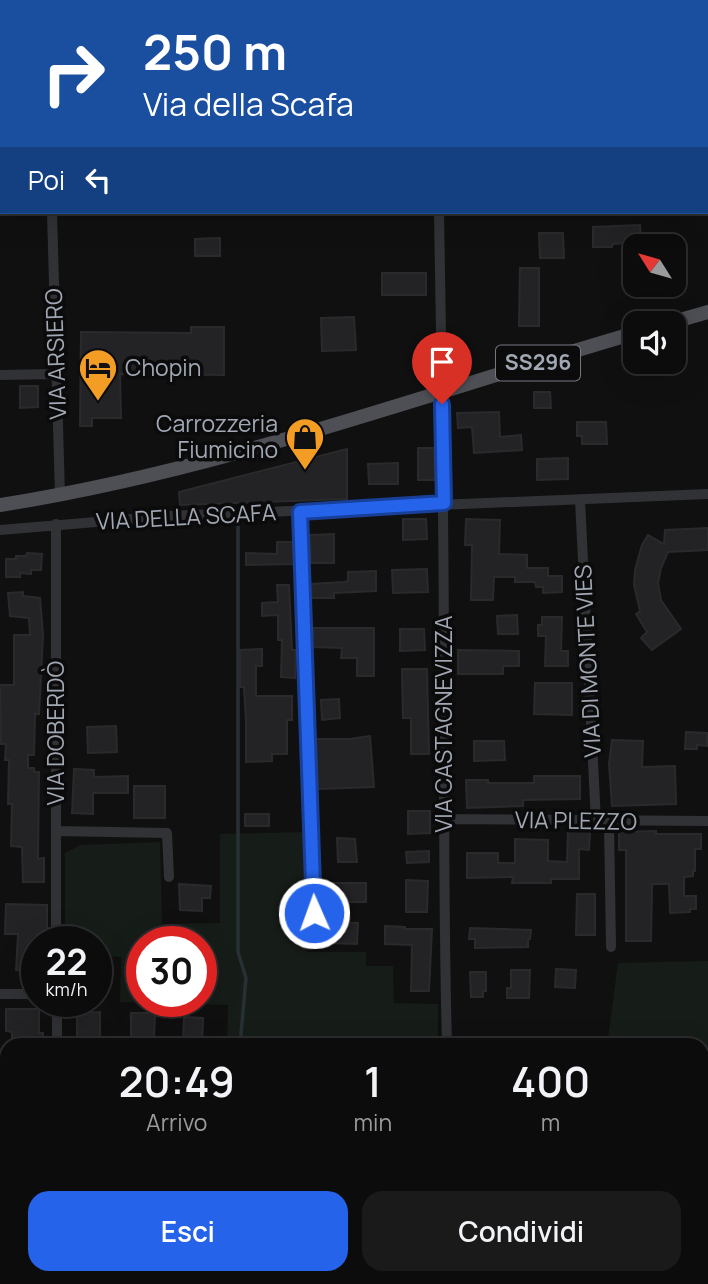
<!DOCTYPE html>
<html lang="it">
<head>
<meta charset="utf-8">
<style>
	body { margin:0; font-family:Manrope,sans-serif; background:#1a1a1b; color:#f1f3f6; height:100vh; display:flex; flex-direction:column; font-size:26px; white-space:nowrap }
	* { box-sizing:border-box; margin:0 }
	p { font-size:23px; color:#9a9b9d }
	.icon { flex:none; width:38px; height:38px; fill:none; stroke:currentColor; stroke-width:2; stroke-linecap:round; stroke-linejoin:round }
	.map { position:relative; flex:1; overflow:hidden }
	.panel { position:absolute; left:0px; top:1038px; width:709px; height:247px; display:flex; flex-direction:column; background:#0c0c0d; border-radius:21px 21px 0 0; box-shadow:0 7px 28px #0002,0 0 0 2px #2c2c2e }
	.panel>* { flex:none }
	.hud { position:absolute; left:0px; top:0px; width:709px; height:214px; box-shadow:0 7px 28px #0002,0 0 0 2px #2c2c2e; background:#1a4fa0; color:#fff; overflow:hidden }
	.needle { width:46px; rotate:307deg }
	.tools { position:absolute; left:623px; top:234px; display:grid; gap:14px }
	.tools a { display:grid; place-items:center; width:63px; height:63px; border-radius:14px; background:#0c0c0d; box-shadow:0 7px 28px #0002,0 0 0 2px #2c2c2e; font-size:35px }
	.speed { position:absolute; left:21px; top:926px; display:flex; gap:14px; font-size:35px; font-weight:700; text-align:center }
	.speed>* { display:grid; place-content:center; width:91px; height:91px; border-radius:50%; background:#0c0c0d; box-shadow:0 7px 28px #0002,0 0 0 2px #2c2c2e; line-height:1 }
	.speed small { font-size:18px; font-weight:400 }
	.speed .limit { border:10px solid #d22; background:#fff; color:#111 }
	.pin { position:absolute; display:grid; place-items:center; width:60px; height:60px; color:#fff; margin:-72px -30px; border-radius:50% 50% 50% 0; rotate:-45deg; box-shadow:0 0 7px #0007 }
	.pin .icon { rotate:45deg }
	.me { position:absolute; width:77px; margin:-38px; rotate:358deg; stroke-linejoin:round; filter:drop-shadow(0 0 5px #0008) }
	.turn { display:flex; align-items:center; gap:24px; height:147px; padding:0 28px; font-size:32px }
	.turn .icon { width:91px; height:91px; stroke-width:2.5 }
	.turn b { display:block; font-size:49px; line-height:60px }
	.then { display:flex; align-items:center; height:66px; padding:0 28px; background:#0003; gap:14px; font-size:26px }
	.eta { display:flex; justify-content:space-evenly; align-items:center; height:119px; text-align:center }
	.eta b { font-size:42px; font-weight:600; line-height:49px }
	.cta { display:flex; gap:14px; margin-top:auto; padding:14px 28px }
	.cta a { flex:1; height:80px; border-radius:21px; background:#2563eb; color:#fff; font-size:28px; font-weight:600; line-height:80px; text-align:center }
	.cta a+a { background:#1a1a1b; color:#f1f3f6 }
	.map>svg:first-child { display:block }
</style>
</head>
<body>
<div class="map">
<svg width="708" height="1284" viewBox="0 0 708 1284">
	<rect width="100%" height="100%" fill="#101011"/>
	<path fill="#161c17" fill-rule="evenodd" d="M306 832 307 952H366V966H393L394 1003 438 1004V1045H227L228 1005 120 1002 121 957 96 956V942L67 941 65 940V853L81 845 160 842 162 924 220 923V834ZM142 942H201V1001H142Z
		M708 961V1284H544V1278H702V1045H607L618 963Z"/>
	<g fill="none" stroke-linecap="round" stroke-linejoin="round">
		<path stroke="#263035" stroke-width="3.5" d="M238 522V952L246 978 240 1045
			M236 1278V1284"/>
	</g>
	<path fill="#232325" stroke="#2a2a2d" stroke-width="2" d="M640 225 641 242 613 244 612 247H593V227Z
		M539 233H563L564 258H540Z
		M220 238V256H195V239Z
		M520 268H539V326H519Z
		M382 273H426V295H382Z
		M354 317 356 350 322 351 321 318Z
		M191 327H224V375L120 374 121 418H92V426H80L81 332 191 333Z
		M20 386H38V407L20 408Z
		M534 392H550L551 408H534Z
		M499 412 500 437 521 435 522 450 474 453 472 427 458 428 457 413Z
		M577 422H606L607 444H582V436H577Z
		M418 448H434L435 480H418Z
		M347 449V499L180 505 179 492Z
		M568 458V479L537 480V459Z
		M398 463V484H369L368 464Z
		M403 519H426L427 539 403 540Z
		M466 519 500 520 499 554 527 555V568H548V576H562V592L543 593V587H536L535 582H515V577H494L493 600H471L472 545H465Z
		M708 528V550L668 552 661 568 658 583 661 600 681 629 652 650 641 638 647 632 636 614 640 611 634 585 635 570 642 545 648 535 664 544 665 530Z
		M334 534V563H311L310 535Z
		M277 542H294L295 564 246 565V553L277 554Z
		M27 553 42 554 41 570H31V574L20 573V577H6V559H16V556H26Z
		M427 569 428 592 393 593 392 570Z
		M376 571V591L334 593V598H312L311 584 344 582 348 581V572Z
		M277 585H289L292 650H296L295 678 281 677 282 640H278V615L262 616V603L278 602Z
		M23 592V596L40 598 43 635 39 714H35L34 755H28V768H34V772H39L38 859 44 858V882H23L22 847 11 846 12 804H8L9 760H5L6 744H1L0 685H14V635H30L29 618 10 616 8 593Z
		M517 615 518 634H498L497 616Z
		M542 617H562L561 651H568V666H545L546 636H538V625H542Z
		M313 628H374V676H357V658H341L342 648 313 647Z
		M400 629H424L425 650 400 651Z
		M262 649V666H256V696H292V720H287V754H272V761L246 762V721L244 687H240V650Z
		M458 650 519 651V666H503V674H458Z
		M402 669H427L429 754H411V718H403Z
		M535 683H572V715L534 714Z
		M339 699 340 718 322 720 321 700Z
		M116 726 117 752 88 753 87 727Z
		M686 732 707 733V746L697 745V749H685Z
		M370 736 374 787 318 789 316 739H350Z
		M612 740 643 741 642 767 675 766 676 804 612 806 609 764Z
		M474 741H504L505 760 474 761Z
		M74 769 94 770V777L128 776V793H93V814L72 813Z
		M534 776H580V799L523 800V806L467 808 466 780H488V783H534Z
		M134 786H165V818H134Z
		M408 811H430V833L408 834Z
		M245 814H269V826H245Z
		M568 831 590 832 589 850 579 849V879H551V883H512L513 877 467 878V853H498V863H515V839L548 840V861L567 862Z
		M656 831V834H701V849H695V871H693V876L684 877V896H696V909H690V912L670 913 669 884H652L651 941H626V850H619V832Z
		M337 838 355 839 357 862H338Z
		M429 851V862L407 863 406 852Z
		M406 880 428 881 427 912H406Z
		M326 883H366V902H326Z
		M179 884 211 886 210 898H202V911L180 910Z
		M577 894H595V935H576Z
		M6 904 47 905V935H37V971L16 970 18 934H5Z
		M330 922 358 923 357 944 329 943Z
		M385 926 405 927V929H432L429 991H411L412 945 385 944Z
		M470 928 531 930 530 939H528V947L475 948V939H469Z
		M556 969 576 970 575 988 555 987Z
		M511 970H530L529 998H507V988H511Z
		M470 972H486V991H483V997H471Z
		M6 1009H39V1033H43V1045H12V1032L6 1031Z
		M100 1012V1043H77V1013Z
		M131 1013H155L154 1037H131Z
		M184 1017 203 1018 202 1045H183Z"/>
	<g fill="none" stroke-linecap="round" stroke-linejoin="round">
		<path stroke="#313236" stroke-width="10" d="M52 2V0
			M441 2V0
			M52 212 60 496
			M439 212 442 393
			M0 375 56 374
			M441 404C447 617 441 831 447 1045
			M580 500 596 822
			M301 512 315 940
			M56 524V942
			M0 530 168 516 708 494
			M444 819 708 821
			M609 822 611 947
			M56 831 167 833 169 877
			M0 994H37
			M57 1001V1045
			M60 1278V1284
			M172 1278V1284
			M451 1278V1284"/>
		<path stroke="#4d4f55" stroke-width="14" d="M666 324 708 312
			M0 505C218 471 424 394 635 333"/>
	</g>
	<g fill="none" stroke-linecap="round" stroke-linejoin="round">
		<g stroke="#184099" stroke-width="18">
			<path id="route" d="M314 913 300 512 444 503 442 404"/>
		</g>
		<use href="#route" stroke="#2563eb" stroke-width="12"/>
	</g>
	<defs>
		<g id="hotel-pin" transform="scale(2.0125)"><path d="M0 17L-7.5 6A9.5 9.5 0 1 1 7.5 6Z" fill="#f49d25" stroke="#0b0b0c"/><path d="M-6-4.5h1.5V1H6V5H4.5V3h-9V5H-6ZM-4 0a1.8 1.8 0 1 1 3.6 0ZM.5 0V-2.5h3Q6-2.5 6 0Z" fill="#111"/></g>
		<g id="shop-pin" transform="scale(2.0125)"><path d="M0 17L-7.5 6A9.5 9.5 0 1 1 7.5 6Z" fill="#f49d25" stroke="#0b0b0c"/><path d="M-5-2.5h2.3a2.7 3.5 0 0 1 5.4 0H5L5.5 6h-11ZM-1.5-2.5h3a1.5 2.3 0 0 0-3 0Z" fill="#111"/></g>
	</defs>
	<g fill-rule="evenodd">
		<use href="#hotel-pin" x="98" y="368"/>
		<use href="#shop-pin" x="305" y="437"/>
	</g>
	<g text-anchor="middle" stroke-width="7" stroke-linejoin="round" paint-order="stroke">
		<rect fill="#0b0b0c" stroke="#747981" stroke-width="2" x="496" y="345.5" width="84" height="35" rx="5"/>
		<g font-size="21" font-weight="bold" fill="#a1a8b3">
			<text x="538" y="370">SS296</text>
		</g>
		<g font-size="23" fill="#a1a8b3" stroke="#0b0b0c">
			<text transform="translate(56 354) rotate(-92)" y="8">VIA ARSIERO</text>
			<text transform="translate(186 517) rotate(-3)" y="8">VIA DELLA SCAFA</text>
			<text transform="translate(588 661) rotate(-93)" y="8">VIA DI MONTE VIES</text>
			<text transform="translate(444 724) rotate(-90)" y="8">VIA CASTAGNEVIZZA</text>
			<text transform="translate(56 733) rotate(-90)" y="8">VIA DOBERDÒ</text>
			<text transform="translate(576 821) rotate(1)" y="8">VIA PLEZZO</text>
		</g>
		<g font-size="23" fill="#a1a8b3" stroke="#0b0b0c" text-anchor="start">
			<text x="125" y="376">Chopin</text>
			<text x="278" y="432" text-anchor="end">Carrozzeria<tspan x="278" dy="26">Fiumicino</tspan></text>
		</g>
	</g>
</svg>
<div class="tools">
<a><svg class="needle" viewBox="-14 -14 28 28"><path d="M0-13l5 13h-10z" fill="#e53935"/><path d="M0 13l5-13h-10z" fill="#9a9b9d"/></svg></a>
<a><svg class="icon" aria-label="sound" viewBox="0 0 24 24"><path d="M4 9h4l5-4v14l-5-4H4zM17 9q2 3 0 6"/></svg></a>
</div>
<div class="speed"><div>22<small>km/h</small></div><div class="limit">30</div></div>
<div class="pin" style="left:442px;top:404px;background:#d93025"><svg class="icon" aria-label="arrive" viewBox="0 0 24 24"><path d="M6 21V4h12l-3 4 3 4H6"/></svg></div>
<svg class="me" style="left:314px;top:913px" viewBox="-20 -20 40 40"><circle r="17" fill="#2563eb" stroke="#fff" stroke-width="3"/><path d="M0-11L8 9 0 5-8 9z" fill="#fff"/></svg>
<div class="hud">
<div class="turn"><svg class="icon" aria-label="right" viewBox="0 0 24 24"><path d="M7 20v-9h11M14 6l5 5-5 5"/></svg><div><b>250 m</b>Via della Scafa</div></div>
<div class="then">Poi<svg class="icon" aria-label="left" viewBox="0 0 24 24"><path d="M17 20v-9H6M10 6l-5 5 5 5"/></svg></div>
</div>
<section class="panel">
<div class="eta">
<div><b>20:49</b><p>Arrivo</p></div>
<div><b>1</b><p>min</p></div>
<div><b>400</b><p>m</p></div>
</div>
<div class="cta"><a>Esci</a><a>Condividi</a></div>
</section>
</div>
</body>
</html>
